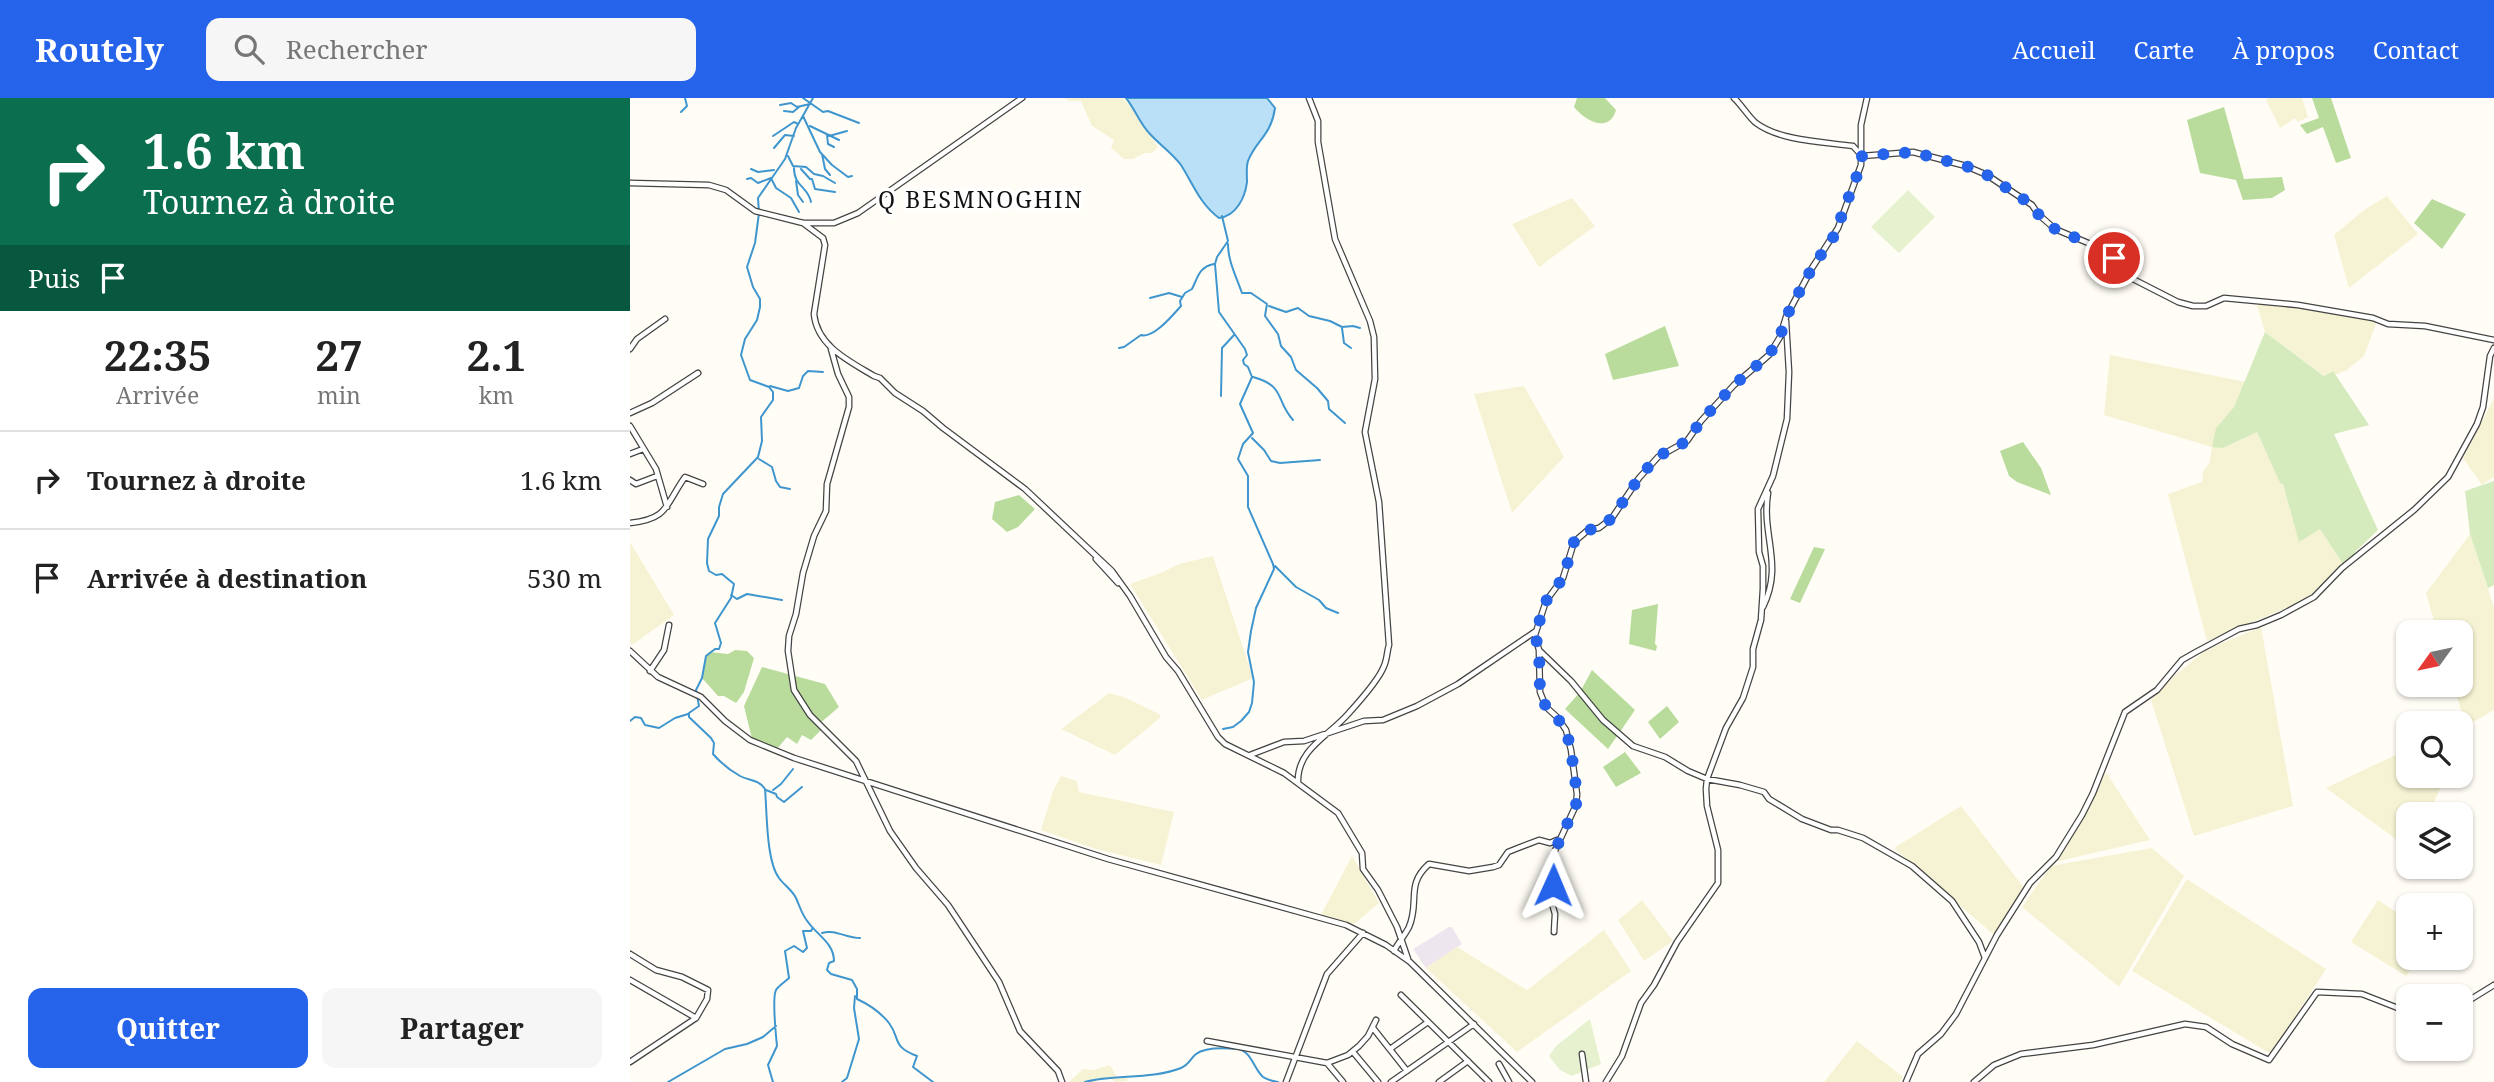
<!DOCTYPE html>
<html lang="fr">
<head>
<meta charset="utf-8">
<style>
	body { margin:0; font-family:"Noto Serif",serif; background:#f6f6f6; color:#222; height:100vh; display:flex; flex-direction:column; font-size:26px; white-space:nowrap }
	* { box-sizing:border-box; margin:0 }
	p { font-size:23px; color:#767676 }
	.icon { flex:none; width:38px; height:38px; fill:none; stroke:currentColor; stroke-width:2; stroke-linecap:round; stroke-linejoin:round }
	.map { position:relative; flex:1; overflow:hidden }
	.panel { display:flex; flex-direction:column; background:#fff; width:630px }
	.panel>* { flex:none }
	.hud { background:#0b6e4f; color:#fff; overflow:hidden }
	.needle { width:46px; rotate:237deg }
	.fabs { position:absolute; left:1766px; top:522px; display:grid; gap:14px }
	.fabs a { display:grid; place-items:center; width:77px; height:77px; border-radius:14px; background:#fff; box-shadow:0 2px 5px #0004; font-size:35px }
	.pin { position:absolute; display:grid; place-items:center; width:60px; height:60px; color:#fff; margin:-30px; border:4px solid #fff; border-radius:50%; box-shadow:0 2px 7px #0007 }
	.me { position:absolute; width:77px; margin:-38px; rotate:1deg; stroke-linejoin:round; filter:drop-shadow(0 0 5px #0008) }
	.turn { display:flex; align-items:center; gap:24px; height:147px; padding:0 28px; font-size:32px }
	.turn .icon { width:91px; height:91px; stroke-width:2.5 }
	.turn b { display:block; font-size:49px; line-height:60px }
	.then { display:flex; align-items:center; height:66px; padding:0 28px; background:#0003; gap:14px; font-size:26px }
	.eta { display:flex; justify-content:space-evenly; align-items:center; height:119px; text-align:center }
	.eta b { font-size:42px; font-weight:700; line-height:49px }
	.primary-button { display:flex; gap:14px; margin-top:auto; padding:14px 28px }
	.primary-button a { flex:1; height:80px; border-radius:14px; background:#2563eb; color:#fff; font-size:28px; font-weight:700; line-height:80px; text-align:center }
	.primary-button a+a { background:#f6f6f6; color:#222 }
	ul { padding:0; list-style:none }
	li { display:flex; align-items:center; gap:21px; height:98px; padding:0 28px; border-top:2px solid #e0e0e0 }
	li div { flex:1 }
	li b { display:block; font-size:26px }
	li em { font-style:normal }
	header { display:flex; align-items:center; gap:42px; box-sizing:border-box; height:98px; padding:0 35px; background:#2563eb; color:#fff }
	header strong { font-size:33px }
	nav { display:flex; gap:38px; margin-inline-start:auto; font-size:24px }
	.search { width:490px; height:63px; background:#f6f6f6; display:flex; align-items:center; gap:18px; box-sizing:border-box; padding:0 24px; border-radius:14px; color:#767676; font-size:26px }
	main { display:flex; flex:1; min-height:0 }
	.map>svg:first-child { display:block }
</style>
</head>
<body>
<header>
<strong>Routely</strong>
<div class="search"><svg class="icon" aria-label="search" viewBox="0 0 24 24"><circle cx="10" cy="10" r="6"/><path d="M15 15l6 6"/></svg>Rechercher</div>
<nav><a>Accueil</a><a>Carte</a><a>À propos</a><a>Contact</a></nav>
</header>
<main>
<section class="panel">
<div class="hud">
<div class="turn"><svg class="icon" aria-label="right" viewBox="0 0 24 24"><path d="M7 20v-9h11M14 6l5 5-5 5"/></svg><div><b>1.6 km</b>Tournez à droite</div></div>
<div class="then">Puis<svg class="icon" aria-label="arrive" viewBox="0 0 24 24"><path d="M6 21V4h12l-3 4 3 4H6"/></svg></div>
</div>
<div class="eta">
<div><b>22:35</b><p>Arrivée</p></div>
<div><b>27</b><p>min</p></div>
<div><b>2.1</b><p>km</p></div>
</div>
<ul>
<li><svg class="icon" aria-label="right" viewBox="0 0 24 24"><path d="M7 20v-9h11M14 6l5 5-5 5"/></svg><div><b>Tournez à droite</b></div><em>1.6 km</em></li>
<li><svg class="icon" aria-label="arrive" viewBox="0 0 24 24"><path d="M6 21V4h12l-3 4 3 4H6"/></svg><div><b>Arrivée à destination</b></div><em>530 m</em></li>
</ul>
<div class="primary-button"><a>Quitter</a><a>Partager</a></div>
</section>
<div class="map">
<svg width="1864" height="984" viewBox="0 0 1864 984">
	<rect width="100%" height="100%" fill="#fffdf5"/>
	<path fill="#eee6ef" d="M819 829H822L832 846 796 870 783 851Z"/>
	<path fill="#f6f3d4" d="M435 0H493L505 14 528 49 522 55H515L503 61H494L481 50 484 42 462 28 451 3H439Z
		M1639 0H1672L1678 19 1668 24 1665 20 1650 30 1636 2Z
		M1757 98 1788 136 1719 190 1704 137 1734 112Z
		M942 100 965 128 909 169 882 126Z
		M1627 207 1669 208 1670 211 1674 210 1747 223 1734 258 1717 272 1705 277 1702 273 1695 278 1635 234Z
		M1480 257 1616 284 1604 309 1586 330 1593 350 1627 334 1650 385 1653 386 1669 443 1690 431 1713 466 1682 496 1673 503 1577 543 1538 396 1572 384 1573 373 1579 366 1582 349 1474 317Z
		M894 288 934 359 882 415 844 296Z
		M1864 300V379L1852 387 1833 360Z
		M1840 436 1864 509V612L1836 628 1823 586H1830V534H1807L1796 495Z
		M0 444 44 517 2 547 0 544Z
		M583 458 623 580 572 602 500 486 531 475 549 466Z
		M1631 529 1663 708 1564 738 1521 602 1543 579 1576 552Z
		M479 595 496 600 529 616 531 619 485 657 431 631Z
		M1778 651V677H1806L1813 685 1798 716H1778V750L1696 690Z
		M1476 674 1520 742 1429 763 1427 761 1454 719Z
		M431 678 447 683 449 694 544 714 531 767 466 751 411 732 423 693Z
		M1331 708 1395 791 1364 837 1264 750Z
		M1522 750 1554 778 1489 889 1392 809 1421 768Z
		M722 758 749 805 723 827 691 817Z
		M1557 781 1696 871 1641 956 1502 873Z
		M1012 802 1043 843 1014 863 988 822Z
		M1748 802 1778 822V859H1789L1776 878 1721 844Z
		M974 832 1001 873 887 954 796 870 827 849 897 892Z
		M1227 943 1273 979 1269 984H1194Z
		M480 967 487 979H497L498 983 487 984 478 980 467 982V984H439L453 971 463 972Z"/>
	<path fill="#d5ebbd" d="M1635 234 1694 278 1703 273 1739 327 1704 336 1748 432 1725 454V457L1713 466 1690 431 1669 444 1653 386 1650 385 1627 334 1593 350 1582 349 1586 330 1604 309Z
		M1864 383V487L1858 490 1840 436 1835 393Z"/>
	<path fill="#b9dc9c" d="M947 0H975L986 12C979 36 955 23 944 9Z
		M1682 0H1701L1721 60 1706 65 1693 29 1677 36 1670 27 1689 20Z
		M1594 9 1614 81 1652 79 1655 92 1642 100 1613 102 1606 82 1570 75 1557 22Z
		M1802 101 1836 116 1812 151 1784 125Z
		M1035 228 1049 268 983 282 975 256Z
		M1393 344 1411 370 1421 397 1387 384 1379 378 1370 353Z
		M389 397 405 411 388 429 377 434 362 421 365 404Z
		M1184 449 1195 451 1170 505 1160 501Z
		M1028 506 1025 546 1027 548 1026 553 999 546 1002 512Z
		M105 552 117 553 124 560 114 594 106 605 94 598H88L72 580 76 558 79 554 98 556Z
		M132 569 195 586 209 609 189 626 193 630 181 642 172 637 167 646 157 639 147 651 122 641 114 608Z
		M962 572 1005 612 978 651 935 611 950 594Z
		M1037 608 1049 624 1030 641 1018 624Z
		M995 654 1011 675 986 689 973 669Z"/>
	<path fill="#e6f2cf" d="M1278 92 1305 119 1269 155 1241 129Z
		M960 921 971 966 942 978 930 972 919 958 926 948Z"/>
	<path fill="#b9e0f7" stroke="#3f96cf" stroke-width="2" d="M496 0H637L645 10C641 38 626 42 618 63 616 69 617 78 617 84 615 100 606 118 589 120 570 106 563 86 551 67 542 55 530 47 520 36 510 26 505 11 496 0Z"/>
	<g fill="none" stroke-linecap="round" stroke-linejoin="round">
		<path stroke="#3f96cf" stroke-width="2" d="M173 0 193 14 198 13 229 25
			M183 0 166 30 155 61 128 100 129 115 125 145 117 169 123 189 130 201V209L127 222 115 241 111 257 120 282 139 289 143 294V302L131 319 132 343 128 359 93 396 89 409V418L78 441 77 465 79 473 86 477 92 476 104 486 101 500 85 525 91 545 89 551H85L76 558 72 580 66 592 69 608 59 615V619L81 640 84 645 83 656C90 664 101 673 110 678 119 683 128 681 135 691 137 713 136 763 149 780 154 787 162 792 166 800 170 809 172 817 178 824 187 837 204 845 204 863L199 865 197 872 201 876 222 882 227 891V901C238 906 251 915 259 925 271 941 261 948 287 958L283 969 303 984
			M150 7 161 5 167 9 180 6
			M154 13 163 14 169 9
			M51 14 57 8 55 0
			M173 18 190 54 202 67 218 79 222 78
			M180 28 209 42
			M197 37 198 46 204 49
			M143 38 164 24 168 26
			M199 38 217 33
			M144 50 155 37 164 38
			M192 56 195 71 200 77
			M158 58 163 68 176 69 184 76 193 78 205 85
			M164 70C164 89 178 88 181 104
			M121 71 128 74 144 72
			M171 71 180 81H182L185 91 205 94
			M117 81 121 80 128 85 141 80 146 90 161 100 169 114
			M166 83 168 97 173 104
			M592 118 598 143 587 159 585 166 589 214 615 251 617 257 613 262 614 266 618 269 622 279 610 306 623 335 613 346 608 361 618 378V409L643 466 644 471 626 510 621 533 618 554 624 584 622 605 619 614 611 623 603 629 593 631
			M598 146C598 163 606 178 612 195H621L637 206 635 218 648 236 651 248 661 259 666 272 687 290 698 303 699 311 715 325
			M520 200 539 195 552 199
			M639 208 656 214 668 210 679 218 700 223 712 229 723 228 730 230
			M712 230 714 245 721 250
			M489 250 494 249 511 237C523 241 542 218 551 208L550 203 555 195 562 191C568 179 569 169 584 166
			M623 279C656 288 645 302 663 322
			M140 288 158 293 169 290 173 278 178 273 193 274
			M591 298 592 250 604 237
			M622 340 634 352 641 363 650 365 690 362
			M129 361 142 369 146 383 150 389 160 391
			M645 468 666 489 689 502 696 510 708 515
			M101 497 107 501 117 496 152 502
			M0 623 5 619 11 620 15 627 29 630 45 620 58 616
			M136 692 146 696 147 699 154 704 172 689
			M143 692 151 686 163 671
			M192 835C205 831 216 840 230 840
			M38 984 95 951 117 946 133 939 146 928
			M143 984 138 967 147 948C146 938 142 900 146 892 149 887 155 884 159 880L155 853 164 848 173 854 177 850 173 833H181L182 831
			M212 984 217 980 229 941 224 910 225 898
			M455 984C486 976 520 982 551 970 559 967 560 961 566 956 575 949 597 950 608 951 621 953 624 971 633 979 637 982 643 983 648 984"/>
		<g stroke="#444" stroke-width="7">
			<path id="minor" d="M1104 0C1111 6 1120 21 1126 25 1150 43 1194 44 1223 48L1232 58 1283 54 1336 68 1357 77 1402 107 1408 116 1425 131 1470 150 1484 160 1501 180 1548 204 1563 208H1576L1594 200 1668 207 1743 220 1758 226 1795 228 1864 242
				M0 85 79 87 96 92 125 113 173 125H204L228 115 392 0
				M173 125 193 140 195 147 184 216C187 248 219 263 244 278L250 280 265 295 293 313 313 330 395 391 482 473 500 498 536 559 548 573 588 639 595 646 654 675 708 715 732 755 733 771 748 792 767 829 778 861
				M0 251 7 241 35 221
				M201 251 208 276 219 299V309L197 386 196 413 184 438 173 475 166 516 159 538 158 553 164 592 180 617 226 663 260 733 286 770 318 807 369 884 390 933 428 973 432 984
				M0 315 22 305 68 275
				M0 328 26 371 37 409
				M0 356 13 351
				M0 382 6 386 27 378
				M0 425C39 421 35 407 55 379L73 386
				M466 461 488 485
				M1133 509C1154 466 1131 438 1138 395
				M0 553 28 579 71 599 95 623 120 642 164 660 478 761 716 827 756 847 780 864 902 984
				M910 553 941 583 973 622 1003 648 1035 659 1058 673 1077 681 1110 687 1134 694 1139 701 1172 721 1201 732H1208L1233 740 1282 768 1322 803 1349 844 1355 860
				M20 573 34 552 39 527
				M620 657 654 644 674 643 734 623 753 622 787 608 828 586 906 533
				M668 684C667 651 699 638 718 616 728 605 749 582 754 568 757 562 757 553 759 547L749 404 735 334 745 281 744 239 740 223 705 141 688 44V23L679 0
				M924 834 925 816 921 802 924 776 922 759 946 707 947 696 941 652 936 632 927 619 916 609 910 594 909 552 905 537 916 503 933 480 944 444 958 432 969 430 982 420 1009 380 1028 359 1057 343 1071 323 1104 287 1139 257 1150 239 1156 219 1182 170 1208 130 1231 67V27L1237 0
				M764 853C768 845 775 837 779 829 790 804 775 787 799 766L839 773 863 769 869 767 878 754 888 750 909 742 920 745 927 742
				M0 856 26 872 52 879 78 892 77 901 66 920
				M0 882 66 920 0 964
				M771 897 859 984
				M1830 908 1864 887
				M743 930 777 973
				M577 943 697 965 718 957 729 948 738 938 746 922
				M760 951 798 924
				M723 954 748 984
				M952 956 956 984
				M697 965 713 984
				M869 966 879 984
				M656 984 697 876 733 835
				M761 984 844 926
				M809 984 838 963
				M976 984 992 958 1011 905 1024 887 1047 844 1088 785V752L1077 708 1076 691 1077 681 1096 630 1113 600 1123 569V551L1131 522 1133 491V468L1129 454 1128 411 1143 378 1157 321 1159 274 1156 223
				M1276 984 1288 956 1311 936 1326 916 1367 837 1400 785 1426 759 1452 717 1463 695 1495 614 1527 592 1552 562 1566 554 1609 531 1627 527 1651 517 1684 499 1712 470 1784 412 1818 379 1847 326 1853 309 1860 258 1864 250
				M1344 984 1364 967 1391 956 1463 947 1555 926 1576 929 1602 946 1639 962 1687 894 1732 896 1778 914"/>
		</g>
		<use href="#minor" stroke="#fff" stroke-width="4.5"/>
	</g>
	<g fill="none" stroke-linecap="round" stroke-linejoin="round">
		<path stroke="#2563eb" stroke-width="12" stroke-dasharray="0 21.6" d="M923 787 922 759 946 707 947 696 941 652 936 632 927 620 916 609 910 594 909 552 905 537 916 503 933 480 944 444 958 432 969 430 982 420 1009 380 1027 359 1057 343 1071 323 1104 287 1139 257 1150 239 1156 219 1182 170 1204 138 1231 67 1232 58 1283 54 1336 68 1357 77 1402 107 1408 116 1425 131 1470 150 1484 160"/>
	</g>
	<g text-anchor="middle" stroke-width="7" stroke-linejoin="round" paint-order="stroke">
		<g font-size="23" letter-spacing="2" fill="#111" stroke="#fff">
			<text x="351" y="110">Q BESMNOGHIN</text>
		</g>
	</g>
</svg>
<div class="fabs">
<a><svg class="needle" viewBox="-14 -14 28 28"><path d="M0-13l5 13h-10z" fill="#e53935"/><path d="M0 13l5-13h-10z" fill="#767676"/></svg></a>
<a><svg class="icon" aria-label="search" viewBox="0 0 24 24"><circle cx="10" cy="10" r="6"/><path d="M15 15l6 6"/></svg></a>
<a><svg class="icon" aria-label="layers" viewBox="0 0 24 24"><path d="M12 4l9 5-9 5-9-5zM3 14l9 5 9-5"/></svg></a>
<a>+</a>
<a>−</a>
</div>
<div class="pin" style="left:1484px;top:160px;background:#d93025"><svg class="icon" aria-label="arrive" viewBox="0 0 24 24"><path d="M6 21V4h12l-3 4 3 4H6"/></svg></div>
<svg class="me" style="left:923px;top:787px" viewBox="-20 -20 40 40"><path d="M0-17L14 15 0 8-14 15z" fill="#2563eb" stroke="#fff" stroke-width="4"/></svg>
</div>
</main>
</body>
</html>
